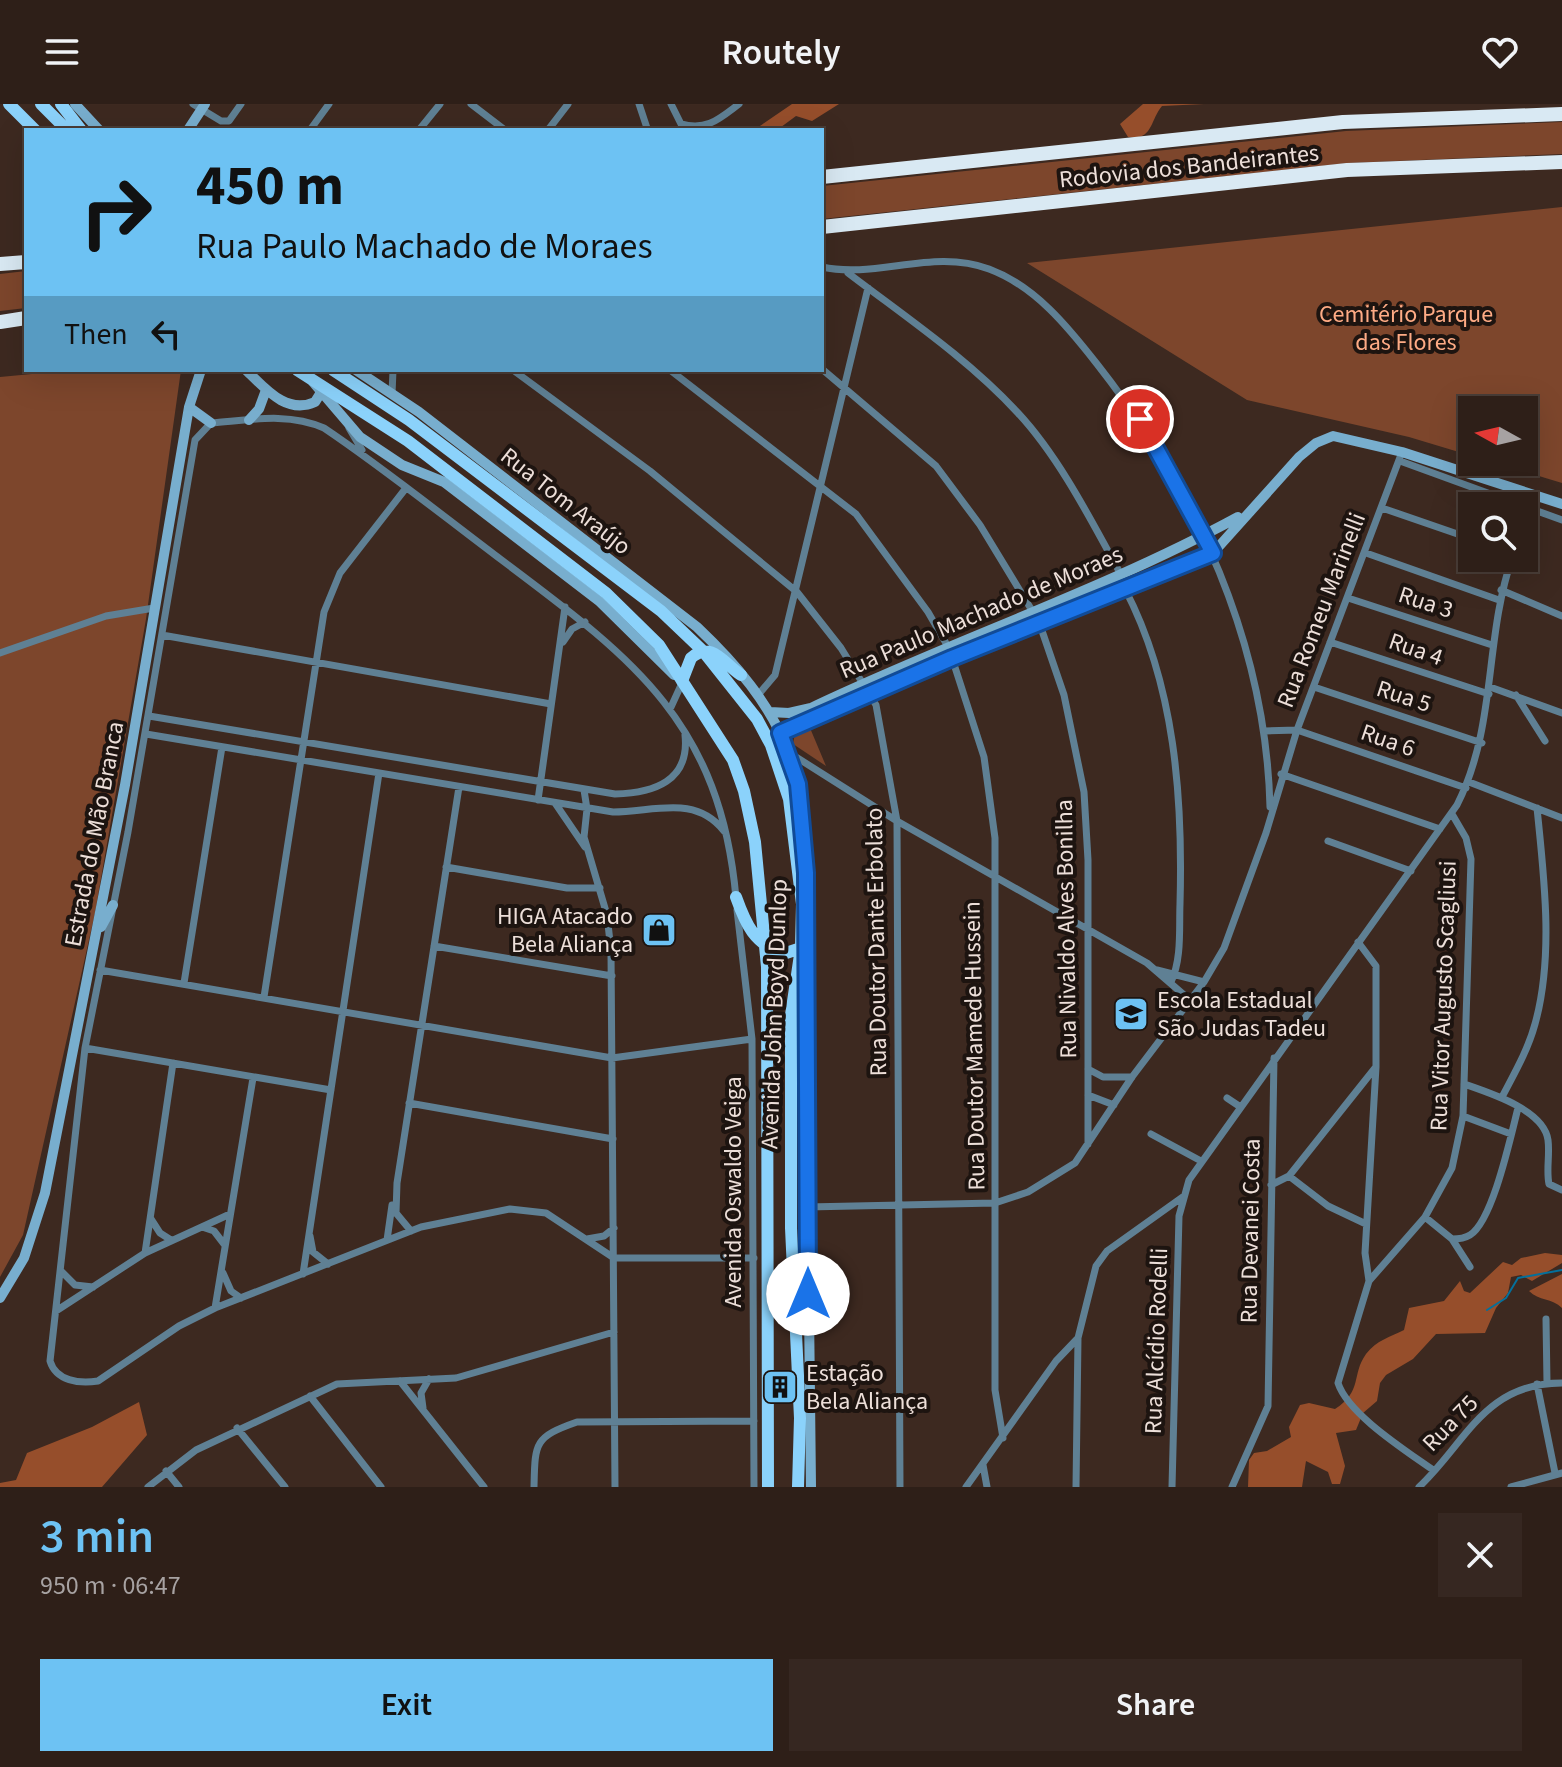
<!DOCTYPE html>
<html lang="en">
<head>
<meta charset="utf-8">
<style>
	body { margin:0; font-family:"Source Sans 3",sans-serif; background:#362721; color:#f1f3f6; height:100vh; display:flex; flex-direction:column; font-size:30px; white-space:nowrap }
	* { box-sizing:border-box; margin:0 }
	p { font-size:26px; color:#a7a2a2 }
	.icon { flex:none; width:44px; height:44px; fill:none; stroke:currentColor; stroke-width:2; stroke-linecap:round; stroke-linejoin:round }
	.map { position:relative; height:1383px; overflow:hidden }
	.drawer { display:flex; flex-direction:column; background:#2e1f18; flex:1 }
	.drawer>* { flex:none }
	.top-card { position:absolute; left:24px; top:24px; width:800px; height:244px; border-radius:0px; box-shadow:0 8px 32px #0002,0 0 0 2px #493d37; background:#6dc2f3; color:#111; overflow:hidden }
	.needle { width:52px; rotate:278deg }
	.fabs { position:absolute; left:1458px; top:292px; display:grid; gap:16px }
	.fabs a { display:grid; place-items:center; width:80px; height:80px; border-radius:0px; background:#2e1f18; box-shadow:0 8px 32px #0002,0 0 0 2px #493d37; font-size:40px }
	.pin { position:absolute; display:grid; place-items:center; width:68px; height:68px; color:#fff; margin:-34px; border:4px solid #fff; border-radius:50%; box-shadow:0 2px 8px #0007 }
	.me { position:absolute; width:88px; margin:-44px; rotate:0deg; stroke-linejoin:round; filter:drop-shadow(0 0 6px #0008) }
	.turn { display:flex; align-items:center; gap:28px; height:168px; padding:0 40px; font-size:36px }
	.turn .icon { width:104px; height:104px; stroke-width:2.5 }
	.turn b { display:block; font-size:56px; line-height:68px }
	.then { display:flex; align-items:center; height:76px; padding:0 40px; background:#0003; gap:16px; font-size:30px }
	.round { display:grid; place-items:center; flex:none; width:84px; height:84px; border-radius:0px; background:#362721 }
	.head { display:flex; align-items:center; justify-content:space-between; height:136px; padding:0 40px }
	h1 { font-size:48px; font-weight:600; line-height:60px; color:#6dc2f3 }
	.cta { display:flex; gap:16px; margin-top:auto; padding:16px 40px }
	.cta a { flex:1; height:92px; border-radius:0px; background:#6dc2f3; color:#111; font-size:32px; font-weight:600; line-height:92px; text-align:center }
	.cta a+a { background:#362721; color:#f1f3f6 }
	header { display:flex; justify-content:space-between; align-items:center; height:104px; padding:0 40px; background:#2e1f18; font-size:36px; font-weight:600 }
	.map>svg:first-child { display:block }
</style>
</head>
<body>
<header><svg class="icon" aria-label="menu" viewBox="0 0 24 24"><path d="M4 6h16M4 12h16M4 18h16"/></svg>Routely<svg class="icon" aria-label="heart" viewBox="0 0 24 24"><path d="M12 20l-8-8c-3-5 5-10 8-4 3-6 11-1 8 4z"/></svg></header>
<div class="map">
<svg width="1562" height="1383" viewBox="0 0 1562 1383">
	<rect width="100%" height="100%" fill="#3d2920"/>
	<path fill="#7d462c" d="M1562 18V50L1349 59 822 115V82L1346 27Z
		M1562 103V379L1493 358H1524V306H1472V352L1409 333 1247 296 1027 159Z
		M26 167V204L0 207V170Z
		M74 266H181L146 515 95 809 23 1131 0 1173V273Z
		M810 624 826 662 793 640 795 629Z"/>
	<path fill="#964e2b" d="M792 0H839L812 17 796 12 777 26H754Z
		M1143 0H1204L1162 2C1150 16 1153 37 1128 33L1120 20Z
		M1545 1149 1562 1151V1159L1532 1177 1521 1171 1511 1173 1508 1189 1496 1204 1485 1229 1436 1230 1413 1255 1386 1271 1380 1279 1377 1297 1363 1309 1356 1326 1336 1329 1345 1362 1340 1380H1332L1328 1368 1306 1357 1302 1383H1248L1249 1356 1254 1349 1267 1347 1291 1333 1289 1323 1300 1301 1309 1299 1335 1305C1363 1287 1351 1271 1366 1250 1377 1236 1390 1233 1404 1226L1409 1204 1444 1197 1460 1177 1464 1187 1470 1189 1503 1158 1512 1161 1521 1154Z
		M1562 1170V1204C1552 1194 1539 1197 1529 1187Z
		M139 1298 147 1331 102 1383H0V1379L16 1376 27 1349 92 1323Z"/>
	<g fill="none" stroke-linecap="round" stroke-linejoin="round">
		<path stroke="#04709c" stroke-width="2" d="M1487 1206 1506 1194 1518 1174 1562 1166"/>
		<path stroke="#5f8094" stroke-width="7" d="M193 0 221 17H229L241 0
			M471 0 505 26
			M639 0 647 24
			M671 0 681 20C707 27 719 15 739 0
			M310 26 329 0
			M419 26 440 0
			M548 26 568 0
			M822 163C877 175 933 144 989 165 1035 182 1068 223 1097 260 1196 386 1266 540 1270 703
			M848 169C907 214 967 254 1018 309 1059 353 1091 416 1120 469
			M822 265 936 362 980 421 1039 518 1064 591 1084 688 1088 756V1040
			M513 266 650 367 797 488 841 544 876 601 897 717 900 1383
			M670 266 856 410 928 508 947 541
			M392 290 393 266
			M349 324 362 346
			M1400 357 1562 416
			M1382 404 1472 435
			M1366 449 1499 496
			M1125 485C1175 581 1183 694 1180 800 1179 824 1182 855 1171 878
			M1501 486 1562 512
			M1348 494 1492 541
			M162 531 551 600
			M563 538 572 525 585 518
			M1330 538 1489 590
			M0 549 106 512 154 504
			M952 554 984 653 995 734V1286L1003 1334
			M1314 583 1482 639
			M1490 583 1562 609
			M758 591 775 571 868 184
			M1516 591 1545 637
			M671 603 682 579
			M149 612 615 690C654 689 690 677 685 631
			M1265 627 1297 626 1466 684
			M146 630 613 708C654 708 695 690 724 727
			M788 648 897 717 1147 859 1191 897
			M1281 670 1440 725
			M1469 678 1562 714
			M584 686 587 705 584 733 607 811 611 847 615 1383
			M538 696 565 503
			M555 699 585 743
			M1328 737 1411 767
			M446 763 567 784H600
			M736 794C720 614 628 551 495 451 438 408 382 363 324 324 288 308 249 316 211 319L195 336 128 728 85 944 50 1257C56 1277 79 1280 98 1277L179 1222 215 1204 421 1123 510 1105 546 1109 614 1154H754
			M737 806 752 935 754 1383
			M1358 838 1376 862V963L1365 1149 1369 1177
			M434 842 612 872
			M100 866 612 954 752 935
			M1157 866 1204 878
			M184 879 222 643
			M264 893 324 508 340 469 406 384
			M85 944 331 986
			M1088 965 1103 973H1132
			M1464 980C1490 989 1544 1006 1548 1036 1550 1051 1546 1066 1549 1080L1562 1086
			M1088 991 1114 1001
			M1502 993C1514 970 1528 946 1535 920 1554 852 1544 773 1537 704
			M1227 994 1239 1002
			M409 999 613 1035
			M1463 1012 1511 1030
			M1151 1030 1201 1057
			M1289 1072 1328 1102 1366 1120
			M1271 1081 1289 1072 1375 964
			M807 1103 995 1099 1028 1088 1075 1059 1132 973 1204 878 1224 844 1266 729 1297 626 1402 348
			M1425 1113 1452 1135C1458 1135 1465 1134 1470 1131 1493 1117 1511 1031 1518 1004
			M151 1115 160 1129 171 1136
			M202 1123 214 1127 224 1140
			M411 1127 396 1109 397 1079 459 683
			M310 1132 313 1148 328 1160
			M587 1135 604 1132 614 1124
			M1452 1135 1470 1163
			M387 1136 392 1101
			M145 1149 173 959
			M62 1168 75 1181 93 1183
			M223 1169 231 1187 241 1194
			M303 1170 379 669
			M215 1204 253 974
			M56 1207 145 1149 230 1110
			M1546 1215 1547 1279
			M400 1277 484 1383
			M1537 1280 1555 1369
			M310 1292 381 1383
			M423 1304 421 1289 429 1275
			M237 1324 285 1383
			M983 1361 987 1383
			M1433 1366C1405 1346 1348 1310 1338 1279L1369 1177 1425 1113 1452 1064 1463 1012 1471 755 1466 734 1452 710
			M166 1367 179 1383
			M148 1383 196 1346 337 1280 456 1274 614 1228
			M534 1383C535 1339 534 1333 577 1318L754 1317
			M966 1383 1056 1257 1078 1234 1096 1162 1107 1147 1184 1092
			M1076 1383 1078 1234
			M1172 1383 1179 1112 1189 1076 1457 701C1497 622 1484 536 1512 454
			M1232 1383 1268 1302 1274 954
			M1419 1383C1466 1339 1484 1279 1562 1279
			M1511 1383 1562 1369"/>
		<path stroke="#78aece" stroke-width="10" d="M75 0 99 26
			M188 26 205 0
			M246 266C265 284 286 311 315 298L320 290
			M356 266 419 308 697 523C735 559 771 600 789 650 818 734 807 868 807 958 807 1100 810 1241 811 1383
			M313 278 360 333 402 361 444 378 599 497 674 571
			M189 303 211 319
			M249 316 259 305 266 286
			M770 608 789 609 811 604C951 537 1102 487 1238 413
			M780 629 952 554 1213 449 1299 353 1316 339 1333 332 1402 348 1562 400
			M101 823 113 801
			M0 1194 24 1154 45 1089 125 681 189 303 201 266"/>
		<path stroke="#8bd2fb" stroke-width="12" d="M9 0 35 26
			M41 0 67 26
			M61 0 81 26
			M297 266 408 337 606 489 659 541 733 656 744 687 755 738 767 863 768 1383
			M333 266 409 316 661 507 703 547 757 615 771 641 789 695 802 800 801 844 791 911V1124L800 1314 798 1383
			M682 577 691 554C712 536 724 560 741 571
			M736 793C746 821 754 839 783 850L801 844"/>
		<path stroke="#d9e9f3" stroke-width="14" d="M822 73 1343 18 1562 10
			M822 123 1347 66 1562 58
			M0 160 26 158
			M0 218 26 214"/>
	</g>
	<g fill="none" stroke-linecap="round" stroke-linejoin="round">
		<g stroke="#114b97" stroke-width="20">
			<path id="route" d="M808 1190 806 769 798 680 780 629 952 554 1213 449 1140 315"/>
		</g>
		<use href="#route" stroke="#1a73e8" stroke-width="14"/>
	</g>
	<defs>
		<g id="shop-square" transform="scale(1.8)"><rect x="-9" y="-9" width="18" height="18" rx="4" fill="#6dc2f3" stroke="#1d1410"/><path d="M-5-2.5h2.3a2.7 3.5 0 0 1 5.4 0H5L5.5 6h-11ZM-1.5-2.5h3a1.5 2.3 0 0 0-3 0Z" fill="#111"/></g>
		<g id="school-square" transform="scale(1.8)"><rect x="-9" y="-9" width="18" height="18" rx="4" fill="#6dc2f3" stroke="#1d1410"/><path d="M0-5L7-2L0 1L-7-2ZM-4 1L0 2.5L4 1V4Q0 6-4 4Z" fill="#111"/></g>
		<g id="building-square" transform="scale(1.8)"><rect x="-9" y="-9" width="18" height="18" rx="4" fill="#6dc2f3" stroke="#1d1410"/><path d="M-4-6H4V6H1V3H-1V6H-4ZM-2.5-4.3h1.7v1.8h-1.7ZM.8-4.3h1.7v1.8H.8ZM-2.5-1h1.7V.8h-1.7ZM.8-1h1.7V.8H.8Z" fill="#111"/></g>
	</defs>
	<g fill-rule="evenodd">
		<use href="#shop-square" x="659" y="826"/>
		<use href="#school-square" x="1131" y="910"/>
		<use href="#building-square" x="780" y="1283"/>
	</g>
	<g text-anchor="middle" stroke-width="8" stroke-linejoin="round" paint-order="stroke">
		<g font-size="24" fill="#eddfd9" stroke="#1d1410">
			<text transform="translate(1189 62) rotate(-6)" y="8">Rodovia dos Bandeirantes</text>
			<text transform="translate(566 397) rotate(38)" y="8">Rua Tom Araújo</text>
			<text transform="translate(1426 498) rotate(18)" y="8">Rua 3</text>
			<text transform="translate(1321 506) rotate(-69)" y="8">Rua Romeu Marinelli</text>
			<text transform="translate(981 508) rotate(-23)" y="8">Rua Paulo Machado de Moraes</text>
			<text transform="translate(1416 545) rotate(19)" y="8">Rua 4</text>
			<text transform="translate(1404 592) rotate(18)" y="8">Rua 5</text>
			<text transform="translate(1388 636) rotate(19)" y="8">Rua 6</text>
			<text transform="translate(94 730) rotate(-79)" y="8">Estrada do Mão Branca</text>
			<text transform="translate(1066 825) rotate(-91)" y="8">Rua Nivaldo Alves Bonilha</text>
			<text transform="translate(876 838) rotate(-91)" y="8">Rua Doutor Dante Erbolato</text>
			<text transform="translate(1443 892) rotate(-88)" y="8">Rua Vitor Augusto Scagliusi</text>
			<text transform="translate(774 910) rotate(-88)" y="8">Avenida John Boyd Dunlop</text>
			<text transform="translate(974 942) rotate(-91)" y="8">Rua Doutor Mamede Hussein</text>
			<text transform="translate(733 1088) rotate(-90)" y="8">Avenida Oswaldo Veiga</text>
			<text transform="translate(1250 1127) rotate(-89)" y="8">Rua Devanei Costa</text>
			<text transform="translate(1156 1237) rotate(-88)" y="8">Rua Alcídio Rodelli</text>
			<text transform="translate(1450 1319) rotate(-46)" y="8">Rua 75</text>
		</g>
		<g font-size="24" fill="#feab85" stroke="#1d1410">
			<text x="1406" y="218">Cemitério Parque<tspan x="1406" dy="28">das Flores</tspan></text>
		</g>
		<g font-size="24" fill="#eddfd9" stroke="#1d1410" text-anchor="start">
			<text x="633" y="820" text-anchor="end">HIGA Atacado<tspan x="633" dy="28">Bela Aliança</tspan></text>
			<text x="1157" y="904">Escola Estadual<tspan x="1157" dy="28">São Judas Tadeu</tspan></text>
			<text x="806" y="1277">Estação<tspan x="806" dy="28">Bela Aliança</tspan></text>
		</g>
	</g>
</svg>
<div class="fabs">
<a><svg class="needle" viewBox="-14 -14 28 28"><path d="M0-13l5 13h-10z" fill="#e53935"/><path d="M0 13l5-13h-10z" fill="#a7a2a2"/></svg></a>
<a><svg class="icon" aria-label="search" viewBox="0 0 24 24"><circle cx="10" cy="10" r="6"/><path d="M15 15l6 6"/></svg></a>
</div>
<div class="pin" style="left:1140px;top:315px;background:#d93025"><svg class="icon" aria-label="arrive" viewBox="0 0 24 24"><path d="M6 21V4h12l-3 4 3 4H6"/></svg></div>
<svg class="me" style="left:808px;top:1190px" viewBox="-20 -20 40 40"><circle r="19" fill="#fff"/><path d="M0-13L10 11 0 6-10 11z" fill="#1a73e8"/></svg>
<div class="top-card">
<div class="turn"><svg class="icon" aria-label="right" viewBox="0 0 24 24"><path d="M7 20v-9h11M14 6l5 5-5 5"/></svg><div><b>450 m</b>Rua Paulo Machado de Moraes</div></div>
<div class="then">Then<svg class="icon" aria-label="left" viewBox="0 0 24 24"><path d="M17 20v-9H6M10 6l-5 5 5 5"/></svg></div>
</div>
</div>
<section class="drawer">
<div class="head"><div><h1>3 min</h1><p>950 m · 06:47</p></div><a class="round"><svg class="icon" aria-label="close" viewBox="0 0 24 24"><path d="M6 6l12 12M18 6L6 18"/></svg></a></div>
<div class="cta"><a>Exit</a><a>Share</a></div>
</section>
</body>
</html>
